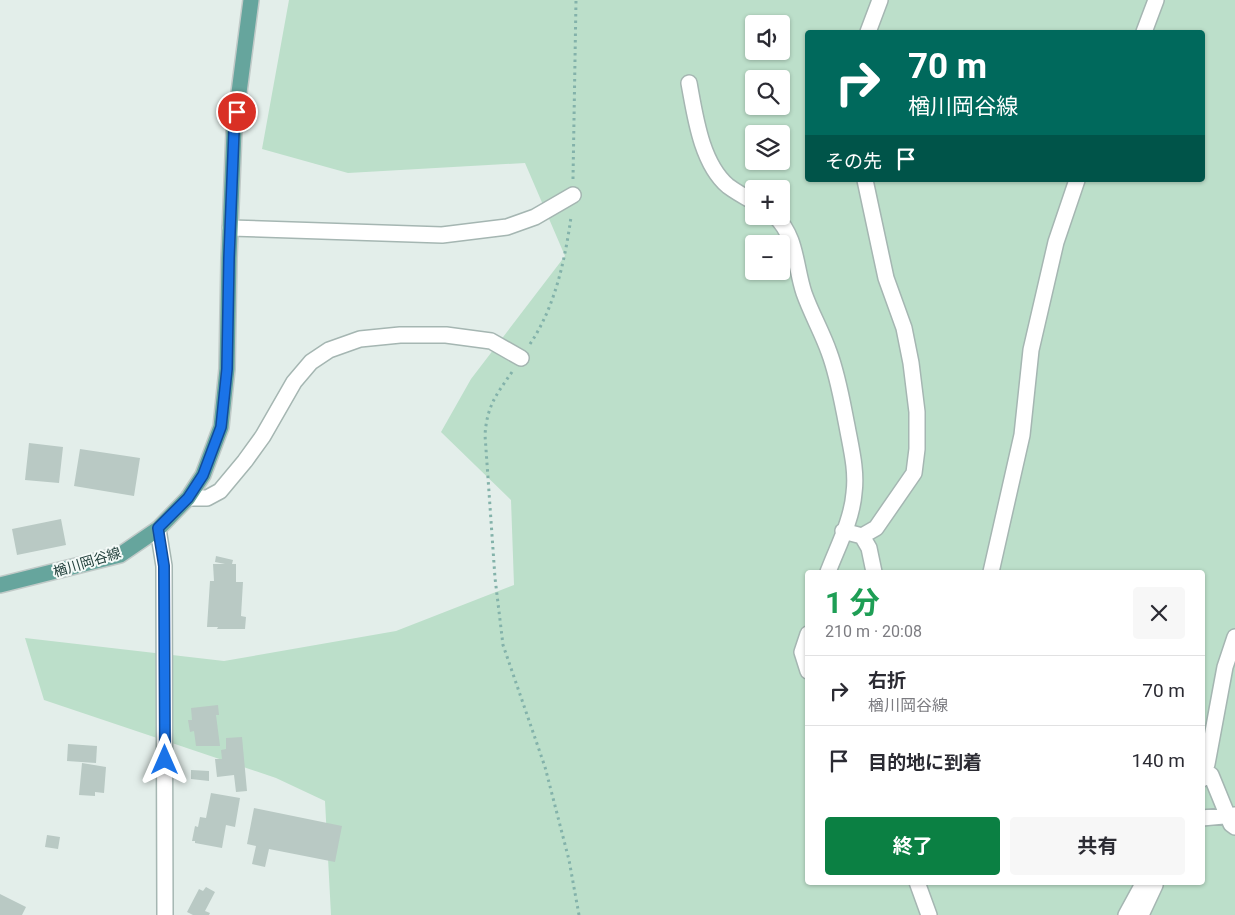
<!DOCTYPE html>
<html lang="ja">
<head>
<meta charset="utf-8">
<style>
	body { margin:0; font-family:Roboto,"Noto Sans JP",sans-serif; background:#f7f7f7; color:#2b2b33; height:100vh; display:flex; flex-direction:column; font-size:19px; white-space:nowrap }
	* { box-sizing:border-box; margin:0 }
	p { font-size:16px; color:#7c7c81 }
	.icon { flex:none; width:28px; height:28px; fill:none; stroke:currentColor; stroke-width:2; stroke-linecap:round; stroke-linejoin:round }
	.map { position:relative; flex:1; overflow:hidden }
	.details { position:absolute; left:805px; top:570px; width:400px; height:315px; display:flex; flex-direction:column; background:#fff; border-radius:5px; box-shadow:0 1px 4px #0004 }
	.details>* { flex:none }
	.hud { position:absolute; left:805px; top:30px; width:400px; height:152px; border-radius:5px; box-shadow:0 1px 4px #0004; background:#00695c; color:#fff; overflow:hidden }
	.fabs { position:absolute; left:745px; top:15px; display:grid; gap:10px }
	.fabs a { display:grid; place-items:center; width:45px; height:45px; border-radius:5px; background:#fff; box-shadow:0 1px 4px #0004; font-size:25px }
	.pin { position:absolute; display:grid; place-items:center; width:42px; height:42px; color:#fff; margin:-21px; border:2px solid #fff; border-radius:50%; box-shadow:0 1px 5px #0007 }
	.me { position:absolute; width:55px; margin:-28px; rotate:0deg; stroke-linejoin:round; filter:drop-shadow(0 0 4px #0008) }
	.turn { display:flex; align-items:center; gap:18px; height:105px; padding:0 20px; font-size:22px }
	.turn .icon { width:65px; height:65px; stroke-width:2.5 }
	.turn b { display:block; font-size:35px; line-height:42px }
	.then { display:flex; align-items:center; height:48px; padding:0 20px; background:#0003; gap:10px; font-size:19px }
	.round { display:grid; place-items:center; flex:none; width:52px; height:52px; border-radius:5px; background:#f7f7f7 }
	.overview { display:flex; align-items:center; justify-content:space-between; height:85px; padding:0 20px }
	h1 { font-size:30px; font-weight:700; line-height:38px; color:#1e9e55 }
	.button { display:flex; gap:10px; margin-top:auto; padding:10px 20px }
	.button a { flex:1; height:58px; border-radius:5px; background:#0b8043; color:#fff; font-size:20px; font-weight:700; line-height:58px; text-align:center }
	.button a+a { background:#f7f7f7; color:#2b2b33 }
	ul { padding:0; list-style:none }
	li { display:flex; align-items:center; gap:15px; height:70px; padding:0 20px; border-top:1px solid #e1e1e2 }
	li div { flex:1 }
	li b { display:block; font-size:19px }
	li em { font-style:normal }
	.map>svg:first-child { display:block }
</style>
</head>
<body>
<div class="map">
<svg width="1235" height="915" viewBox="0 0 1235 915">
	<rect width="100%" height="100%" fill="#e3eeea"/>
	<path fill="#bcdfca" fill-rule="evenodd" d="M289 0H1235V915H331L325 801 276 778 44 700 25 638 224 661 396 631 514 585 511 500 441 432 471 379 565 256 525 163 348 173 262 149ZM754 24H781V51H754ZM808 32H1202V180H808ZM754 79H781V106H754ZM754 134H781V161H754ZM754 189H781V216H754ZM754 244H781V271H754ZM808 572H1202V882H808Z"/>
	<path fill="#b9c9c4" d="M29 443 63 447 59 483 25 480Z
		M80 449 140 458 134 496 74 486Z
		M61 519 66 545 17 555 12 529Z
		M216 556 233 560 232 564H236V582H243L241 616 246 617 245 629H217L218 627H207L210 581H214L213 564H225L215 562Z
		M218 705 219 715H216L220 746H196L194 731 190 732 188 720H192L191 708Z
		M242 737 247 791 236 792 234 775 217 777 215 759H222L221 750 226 749V738Z
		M68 744 97 746 96 763 67 761Z
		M82 763 106 767 104 793 95 792V796L79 795Z
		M191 770 209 771V781L191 779Z
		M211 793 240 798 235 827 226 825 222 848 195 843V841H192L195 826 198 827 200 817 206 818Z
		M254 808 342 826 335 862 269 849 265 867 252 864 256 846 247 844Z
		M47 835 60 837 58 849 45 847Z
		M206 887 215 892 205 911 210 913 209 915H193L187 912 199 889 203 891Z
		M0 894 26 907 22 915H0Z"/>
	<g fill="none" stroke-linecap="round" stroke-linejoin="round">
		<g stroke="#a5b6b2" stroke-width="18">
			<path id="minor" d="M868 32 880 0
				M1144 32 1156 0
				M689 83C695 115 701 163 728 186 736 192 745 197 754 202
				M775 216C797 237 795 266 804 293 811 313 822 332 829 352 838 376 842 401 847 426 851 448 857 471 854 493 852 520 837 548 828 572
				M230 228 442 235 507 227 535 217 573 195
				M188 498H207L220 491 245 461 263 436 294 382 311 362 329 350 360 339 400 335H446L491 341 521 358
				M158 529 164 566 165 915
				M843 531 862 536 876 528 914 473 917 449V412L911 363 904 328 886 278 865 180
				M862 536 869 548 874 572
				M991 572 1022 435 1031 350 1056 242 1077 180
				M808 634 802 652 808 671
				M1205 771 1211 775 1231 824 1235 827
				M1202 779 1207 764 1225 667 1235 637
				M1202 818 1235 815
				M917 882 929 915
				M1126 915 1144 882
				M1141 915 1155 885 1153 882"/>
		</g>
		<g stroke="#c1cac8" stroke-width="18">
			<path id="major" d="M0 585 120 555 158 529 188 498 203 475 221 427 227 369 229 258 234 131 251 0"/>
		</g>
		<path stroke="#83b2aa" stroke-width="3" stroke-dasharray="2.5 4" stroke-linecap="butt" d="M573 179 576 0
			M530 344C555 307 565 260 571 217
			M512 372C496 395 487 406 485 435L495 578 503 645 545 767 569 860 579 915"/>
		<use href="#minor" stroke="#fff" stroke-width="15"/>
		<use href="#major" stroke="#66a59d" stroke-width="15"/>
	</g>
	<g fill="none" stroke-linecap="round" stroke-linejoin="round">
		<g stroke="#114b97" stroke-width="12">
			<path id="route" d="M165 760 164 566 158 528 188 498 203 475 221 427 227 369 229 258 234 131 237 112"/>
		</g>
		<use href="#route" stroke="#1a73e8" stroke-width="9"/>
	</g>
	<g text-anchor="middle" stroke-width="4" stroke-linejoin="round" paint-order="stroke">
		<g font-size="14" fill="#22403c" stroke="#f4faf8">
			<text transform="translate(87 562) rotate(-17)" y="5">楢川岡谷線</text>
		</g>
	</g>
</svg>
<div class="fabs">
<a><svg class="icon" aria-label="sound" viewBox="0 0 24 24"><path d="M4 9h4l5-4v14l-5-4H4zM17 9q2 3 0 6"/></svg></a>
<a><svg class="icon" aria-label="search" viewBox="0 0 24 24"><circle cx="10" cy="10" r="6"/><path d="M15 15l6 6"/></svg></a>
<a><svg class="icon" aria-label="layers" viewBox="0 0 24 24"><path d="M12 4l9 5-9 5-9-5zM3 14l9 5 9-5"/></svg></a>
<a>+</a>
<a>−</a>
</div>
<div class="pin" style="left:237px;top:112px;background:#d93025"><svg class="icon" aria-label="arrive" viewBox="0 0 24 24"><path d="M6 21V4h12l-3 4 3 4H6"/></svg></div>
<svg class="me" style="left:165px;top:760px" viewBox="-20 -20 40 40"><path d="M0-17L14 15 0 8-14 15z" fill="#1a73e8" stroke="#fff" stroke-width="4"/></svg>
<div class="hud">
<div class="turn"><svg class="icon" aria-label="right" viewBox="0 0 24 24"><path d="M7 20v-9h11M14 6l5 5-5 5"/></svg><div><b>70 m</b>楢川岡谷線</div></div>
<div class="then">その先<svg class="icon" aria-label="arrive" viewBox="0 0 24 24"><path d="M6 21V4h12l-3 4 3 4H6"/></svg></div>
</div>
<section class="details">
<div class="overview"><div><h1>1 分</h1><p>210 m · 20:08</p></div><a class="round"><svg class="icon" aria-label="close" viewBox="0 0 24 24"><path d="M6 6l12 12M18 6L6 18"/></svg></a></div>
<ul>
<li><svg class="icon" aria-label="right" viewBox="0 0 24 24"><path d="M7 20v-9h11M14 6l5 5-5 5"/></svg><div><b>右折</b><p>楢川岡谷線</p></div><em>70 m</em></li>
<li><svg class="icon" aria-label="arrive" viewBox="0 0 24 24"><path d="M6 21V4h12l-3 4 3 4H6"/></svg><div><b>目的地に到着</b></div><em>140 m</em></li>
</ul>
<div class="button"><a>終了</a><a>共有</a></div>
</section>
</div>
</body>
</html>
